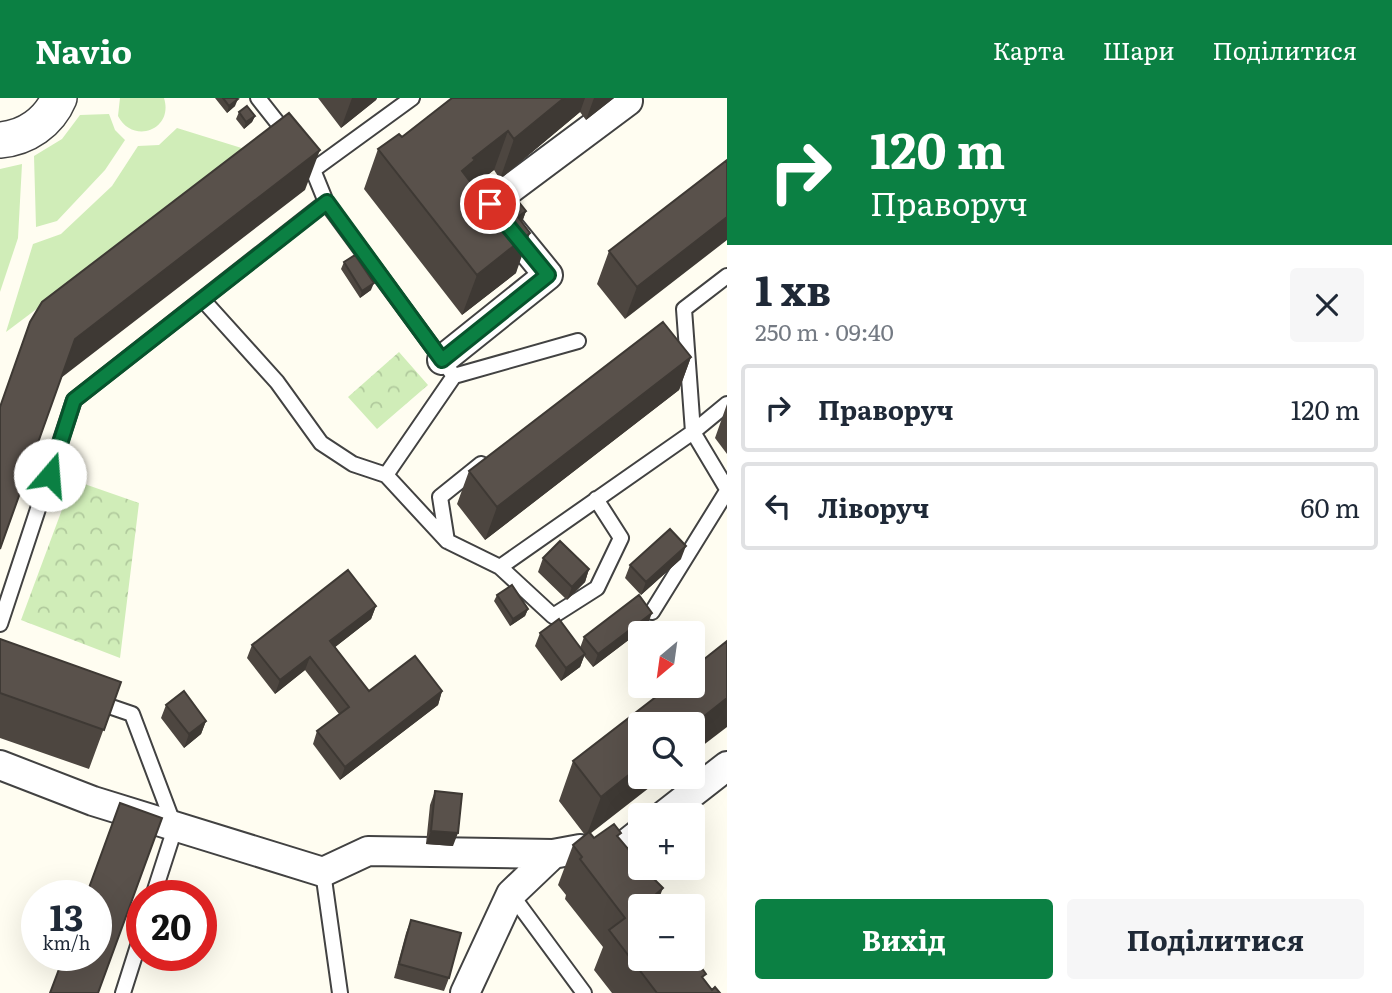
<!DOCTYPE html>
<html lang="uk">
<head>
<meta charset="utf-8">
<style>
	body { margin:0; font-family:Literata,serif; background:#f6f6f7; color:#1f2937; height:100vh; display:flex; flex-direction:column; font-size:26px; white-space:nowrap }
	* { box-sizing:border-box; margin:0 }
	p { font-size:23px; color:#747a83 }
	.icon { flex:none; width:38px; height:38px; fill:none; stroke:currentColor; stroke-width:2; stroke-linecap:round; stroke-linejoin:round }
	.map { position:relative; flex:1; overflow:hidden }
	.sheet { display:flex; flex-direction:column; background:#fff; width:665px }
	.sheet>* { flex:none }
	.banner { background:#0b8043; color:#fff; overflow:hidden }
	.needle { width:46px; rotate:209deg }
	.fabs { position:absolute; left:628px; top:523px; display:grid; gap:14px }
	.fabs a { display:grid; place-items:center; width:77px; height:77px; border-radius:7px; background:#fff; box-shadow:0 7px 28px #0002; font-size:35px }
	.speed { position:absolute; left:21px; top:782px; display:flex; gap:14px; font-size:35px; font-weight:700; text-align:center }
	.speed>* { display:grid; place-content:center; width:91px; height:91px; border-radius:50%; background:#fff; box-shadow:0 7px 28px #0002; line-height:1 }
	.speed small { font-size:18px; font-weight:400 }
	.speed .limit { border:10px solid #d22; background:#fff; color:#111 }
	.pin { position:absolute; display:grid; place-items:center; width:60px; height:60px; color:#fff; margin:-30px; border:4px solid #fff; border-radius:50%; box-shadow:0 2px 7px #0007 }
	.me { position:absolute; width:77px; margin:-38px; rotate:18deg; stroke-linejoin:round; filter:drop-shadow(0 0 5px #0008) }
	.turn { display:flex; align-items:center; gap:24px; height:147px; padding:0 28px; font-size:32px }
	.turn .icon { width:91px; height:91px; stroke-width:2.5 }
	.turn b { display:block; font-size:49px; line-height:60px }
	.round { display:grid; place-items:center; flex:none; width:74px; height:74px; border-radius:7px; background:#f6f6f7 }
	.head { display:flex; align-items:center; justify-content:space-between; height:119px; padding:0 28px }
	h1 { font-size:42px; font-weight:700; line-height:52px }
	.action { display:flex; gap:14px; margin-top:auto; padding:14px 28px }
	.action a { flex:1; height:80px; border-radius:7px; background:#0b8043; color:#fff; font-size:28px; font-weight:700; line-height:80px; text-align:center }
	.action a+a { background:#f6f6f7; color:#1f2937 }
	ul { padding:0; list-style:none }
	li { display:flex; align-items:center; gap:21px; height:88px; margin:0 14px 10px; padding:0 14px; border:4px solid #e0e1e3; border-radius:7px }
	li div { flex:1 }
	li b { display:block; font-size:26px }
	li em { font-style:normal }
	header { display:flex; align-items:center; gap:42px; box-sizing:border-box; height:98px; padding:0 35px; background:#0b8043; color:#fff }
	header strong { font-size:33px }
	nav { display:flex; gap:38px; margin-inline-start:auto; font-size:24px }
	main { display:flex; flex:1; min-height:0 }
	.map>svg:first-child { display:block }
</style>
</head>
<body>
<header>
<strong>Navio</strong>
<nav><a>Карта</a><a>Шари</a><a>Поділитися</a></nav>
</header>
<main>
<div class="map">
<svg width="727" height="895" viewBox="0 0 727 895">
	<defs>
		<pattern id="park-crowns" width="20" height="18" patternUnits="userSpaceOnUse" patternTransform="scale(1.75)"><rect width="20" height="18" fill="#d0edb8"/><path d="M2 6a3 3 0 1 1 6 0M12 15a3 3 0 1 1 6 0" fill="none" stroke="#b1ca9d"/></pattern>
	</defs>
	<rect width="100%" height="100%" fill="#fffdf1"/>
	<path fill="#d0edb8" d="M120 0H164C174 32 133 47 118 18Z
		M109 16 115 32 125 42 105 72 57 123 36 129 34 58 62 41 80 17Z
		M177 30 248 52 6 234 33 146 61 136 112 88 138 48 159 47Z
		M22 66 18 140 0 194V71Z"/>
	<path fill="url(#park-crowns)" d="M399 254 428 287 377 331 348 299Z
		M73 382 139 405 120 560 21 522Z"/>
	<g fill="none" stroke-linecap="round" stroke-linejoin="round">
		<g stroke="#424242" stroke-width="18">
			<path id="service" d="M258 0 288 38
				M302 57 313 72 326 104 454 278 578 243
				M313 72 412 0
				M203 202 277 284 321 345 353 366 386 377 447 443 500 469 693 334 684 211 727 178
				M727 306 693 334 727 391
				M386 377 454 278
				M447 443 440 399 481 366
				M500 469 553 518 597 490 621 440 596 401
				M652 514 727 393
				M0 526 74 302 326 104
				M94 603 132 616 175 730 153 798
				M323 774 340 895
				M511 796 584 895
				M123 895 142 835"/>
		</g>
		<g stroke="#424242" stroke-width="32">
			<path id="minor" d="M442 262 548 177 490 106 628 3
				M0 667 93 703 323 774 368 753 553 756
				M663 718 727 668
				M465 895 511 796 553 756 580 751 606 762 640 735"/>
		</g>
		<g stroke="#424242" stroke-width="38">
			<path id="tertiary" d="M0 42C26 40 49 24 59 0"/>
		</g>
		<use href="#service" stroke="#fff" stroke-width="14"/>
		<use href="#minor" stroke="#fff" stroke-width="28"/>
		<use href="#tertiary" stroke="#fff" stroke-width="35"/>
	</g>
	<path fill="#4d4640" d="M215 0H236L235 8 227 15Z
		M318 0H377L376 2 341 30Z
		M452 0H614L586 22 580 14 500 81 494 72 473 88 475 90 500 100 526 113 522 124 516 175 462 217 364 91 378 51 402 39Z
		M239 14 255 18 252 24 244 31 236 21Z
		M727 62 625 221 597 186 609 153Z
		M344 164 371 192 360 200 341 171Z
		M691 259 679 292 485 442 457 406 469 373Z
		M727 306V356L715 340Z
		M543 460 589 471 585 484 567 502 538 474Z
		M681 461 641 497 625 480 630 467Z
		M497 497 528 511 525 518 510 528 494 503Z
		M376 508 371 521 335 549 369 593H442L438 607 340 682 313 646 317 633 339 616 305 572 275 596 247 560 252 547Z
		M647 528 593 569 584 558 580 569 561 583 535 548 540 535 580 550 584 539Z
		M0 541 121 584 89 671 0 640Z
		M670 588 590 736 594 740H619L645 772 640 808 712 892 720 895H612L594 872 603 849 565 801 566 797 558 787 573 747 585 737 559 703 573 663Z
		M166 607 206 623 201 636 184 650 161 620Z
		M435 693 453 748 426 746 430 707Z
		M411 822 449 880 444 893 394 880 406 835Z"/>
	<path fill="#3e3934" d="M352 0H377L376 2 341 30Z
		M564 0H585L580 14 500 81 514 41Z
		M594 0H614L586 22Z
		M238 1 235 8 227 15 229 8Z
		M255 18 252 24 244 31 246 24Z
		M508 33 494 72 463 96 462 73 473 60Z
		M320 52 305 92 61 280 75 241Z
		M526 113 513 149 530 135 516 175 462 217 477 177 518 119Z
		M727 119V142L625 221 637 189Z
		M374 185 371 192 360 200 362 193Z
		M691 259 679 292 485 442 497 409Z
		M686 448 681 461 641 497 646 484Z
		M589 471 585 484 567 502 572 489Z
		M376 508 371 521 325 557 330 543Z
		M528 511 525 518 510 528 513 521Z
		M652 515 647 528 593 569 598 556Z
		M585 556 580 569 561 583 566 570Z
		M310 559 305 572 275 596 280 582Z
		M442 593 438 607 340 682 345 669Z
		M727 600V629L693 655V627Z
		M206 623 201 636 184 650 189 636Z
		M640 668V679H663L586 739 601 699Z
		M431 733 458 735 453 748 426 746Z
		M663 790 656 808H644L645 806Z"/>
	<path fill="#59514b" stroke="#3e3934" stroke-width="2" d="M223 0H236L238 1 229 8Z
		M452 0H564L514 41 508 33 473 60 475 62 462 73 475 90 486 81 500 100 510 93 526 113 518 119 530 135 477 177 378 51 399 36 402 39Z
		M247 8 255 18 246 24 239 14Z
		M289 15 320 52 75 241 0 451V309L30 224 42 204Z
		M727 62V119L637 189 609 153Z
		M355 157 374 185 362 193 344 164Z
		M663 224 691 259 497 409 469 373Z
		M670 431 686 448 646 484 630 467Z
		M560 443 589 471 572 489 543 460Z
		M348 472 376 508 330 543 369 593 415 558 442 593 345 669 317 633 349 609 310 559 280 582 252 547Z
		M512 487 528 511 513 521 497 497Z
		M639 497 652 515 598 556 584 539Z
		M559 521 585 556 566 570 540 535Z
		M0 541 121 584 104 632 0 595Z
		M727 543V600L693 627 640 626V668L601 699 573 663 670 588H693V570Z
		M184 593 206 623 189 636 166 607Z
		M435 693 462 696 458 735 431 733Z
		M120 705 162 720 98 895H50L64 858H96V798H86Z
		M614 726 621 735 617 738 628 751 632 748 640 759V770H643L663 790 645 806 648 808H640V861H693V858L706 876 702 879 712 892 715 889 720 895H657L609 832 625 820 580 761 582 759 573 747 589 734 594 740Z
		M411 822 461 835 449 880 399 866Z"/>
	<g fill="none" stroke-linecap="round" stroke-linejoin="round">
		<g stroke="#07532c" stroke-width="18">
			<path id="route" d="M50 377 74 302 327 104 442 262 548 177 490 106"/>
		</g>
		<use href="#route" stroke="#0b8043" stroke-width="12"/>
	</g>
</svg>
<div class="fabs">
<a><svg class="needle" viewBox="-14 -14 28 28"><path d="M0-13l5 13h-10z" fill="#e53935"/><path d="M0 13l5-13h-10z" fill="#747a83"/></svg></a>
<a><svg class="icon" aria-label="search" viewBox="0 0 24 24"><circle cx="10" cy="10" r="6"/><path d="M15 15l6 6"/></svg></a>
<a>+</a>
<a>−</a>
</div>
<div class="speed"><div>13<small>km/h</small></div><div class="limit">20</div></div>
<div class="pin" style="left:490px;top:106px;background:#d93025"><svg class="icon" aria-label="arrive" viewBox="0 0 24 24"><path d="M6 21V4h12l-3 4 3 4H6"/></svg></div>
<svg class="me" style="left:50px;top:377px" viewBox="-20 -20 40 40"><circle r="19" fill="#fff"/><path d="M0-13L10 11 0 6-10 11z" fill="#0b8043"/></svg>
</div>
<section class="sheet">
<div class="banner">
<div class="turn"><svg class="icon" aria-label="right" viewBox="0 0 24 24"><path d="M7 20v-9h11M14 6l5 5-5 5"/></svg><div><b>120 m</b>Праворуч</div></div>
</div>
<div class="head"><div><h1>1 хв</h1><p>250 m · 09:40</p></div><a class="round"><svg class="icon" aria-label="close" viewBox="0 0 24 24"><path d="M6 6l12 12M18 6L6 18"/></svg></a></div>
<ul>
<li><svg class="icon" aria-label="right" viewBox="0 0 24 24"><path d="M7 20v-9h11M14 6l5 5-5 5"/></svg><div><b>Праворуч</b></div><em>120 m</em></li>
<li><svg class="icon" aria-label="left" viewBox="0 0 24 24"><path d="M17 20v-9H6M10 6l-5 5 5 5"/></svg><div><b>Ліворуч</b></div><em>60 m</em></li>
</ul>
<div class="action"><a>Вихід</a><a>Поділитися</a></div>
</section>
</main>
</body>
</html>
